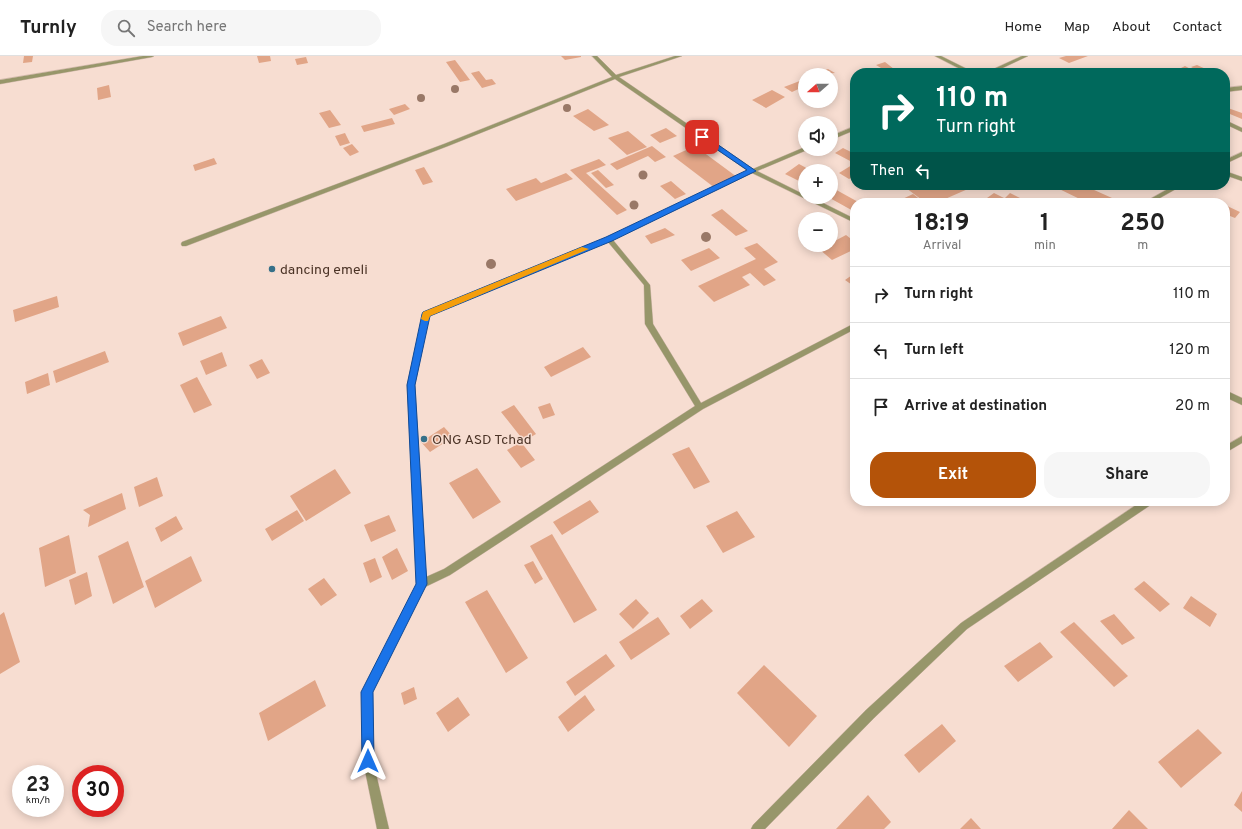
<!DOCTYPE html>
<html lang="en">
<head>
<meta charset="utf-8">
<style>
	body { margin:0; font-family:Overpass,sans-serif; background:#f6f6f6; color:#222; height:100vh; display:flex; flex-direction:column; font-size:15px; white-space:nowrap }
	* { box-sizing:border-box; margin:0 }
	p { font-size:13px; color:#767676 }
	.icon { flex:none; width:22px; height:22px; fill:none; stroke:currentColor; stroke-width:2; stroke-linecap:round; stroke-linejoin:round }
	.map { position:relative; flex:1; overflow:hidden }
	.panel { position:absolute; left:850px; top:142px; width:380px; height:308px; display:flex; flex-direction:column; background:#fff; border-radius:16px; box-shadow:0 2px 10px #0003 }
	.panel>* { flex:none }
	.banner { position:absolute; left:850px; top:12px; width:380px; height:122px; border-radius:16px; box-shadow:0 2px 10px #0003; background:#00695c; color:#fff; overflow:hidden }
	.needle { width:26px; rotate:249deg }
	.controls { position:absolute; left:798px; top:12px; display:grid; gap:8px }
	.controls a { display:grid; place-items:center; width:40px; height:40px; border-radius:50%; background:#fff; box-shadow:0 2px 10px #0003; font-size:20px }
	.speed { position:absolute; left:12px; top:709px; display:flex; gap:8px; font-size:20px; font-weight:700; text-align:center }
	.speed>* { display:grid; place-content:center; width:52px; height:52px; border-radius:50%; background:#fff; box-shadow:0 2px 10px #0003; line-height:1 }
	.speed small { font-size:10px; font-weight:400 }
	.speed .limit { border:6px solid #d22; background:#fff; color:#111 }
	.pin { position:absolute; display:grid; place-items:center; width:34px; height:34px; color:#fff; margin:-17px; border-radius:8px; box-shadow:0 2px 6px #0006 }
	.me { position:absolute; width:44px; margin:-22px; rotate:0deg; stroke-linejoin:round; filter:drop-shadow(0 0 3px #0008) }
	.turn { display:flex; align-items:center; gap:14px; height:84px; padding:0 20px; font-size:18px }
	.turn .icon { width:52px; height:52px; stroke-width:2.5 }
	.turn b { display:block; font-size:28px; line-height:34px }
	.then { display:flex; align-items:center; height:38px; padding:0 20px; background:#0003; gap:8px; font-size:15px }
	.eta { display:flex; justify-content:space-evenly; align-items:center; height:68px; text-align:center }
	.eta b { font-size:24px; font-weight:700; line-height:28px }
	.primary-button { display:flex; gap:8px; margin-top:auto; padding:8px 20px }
	.primary-button a { flex:1; height:46px; border-radius:16px; background:#b45309; color:#fff; font-size:16px; font-weight:700; line-height:46px; text-align:center }
	.primary-button a+a { background:#f6f6f6; color:#222 }
	ul { padding:0; list-style:none }
	li { display:flex; align-items:center; gap:12px; height:56px; padding:0 20px; border-top:1px solid #e0e0e0 }
	li div { flex:1 }
	li b { display:block; font-size:15px }
	li em { font-style:normal }
	header { display:flex; align-items:center; gap:24px; box-sizing:border-box; height:56px; padding:0 20px; background:#fff; border-bottom:1px solid #e0e0e0 }
	header strong { font-size:19px }
	nav { display:flex; gap:22px; margin-inline-start:auto; font-size:14px }
	.search { width:280px; height:36px; background:#f6f6f6; display:flex; align-items:center; gap:10px; box-sizing:border-box; padding:0 14px; border-radius:16px; color:#767676; font-size:15px }
	.map>svg:first-child { display:block }
</style>
</head>
<body>
<header>
<strong>Turnly</strong>
<div class="search"><svg class="icon" aria-label="search" viewBox="0 0 24 24"><circle cx="10" cy="10" r="6"/><path d="M15 15l6 6"/></svg>Search here</div>
<nav><a>Home</a><a>Map</a><a>About</a><a>Contact</a></nav>
</header>
<div class="map">
<svg width="1242" height="773" viewBox="0 0 1242 773">
	<rect width="100%" height="100%" fill="#f7ddd1"/>
	<path fill="#e1a587" d="M24 0H33L32 6 23 7Z
		M257 0H270L271 5 259 7Z
		M561 0H581V1L565 4Z
		M1066 0H1088L1069 7 1059 2Z
		M306 1 308 7 297 9 295 3Z
		M455 4 470 24 460 26 446 6Z
		M885 6 894 13 886 15 876 9Z
		M1197 9 1208 14 1202 17 1191 11Z
		M1185 10 1198 17H1183L1185 16 1179 13Z
		M828 13 835 17 813 19Z
		M479 15 486 24 492 23 496 28 482 32 471 17Z
		M805 23V30L792 36 784 31Z
		M109 29 111 41 98 44 97 32Z
		M772 34 785 41 766 52 752 44Z
		M405 48 410 53 394 59 389 53Z
		M1225 51 1242 57V63L1225 56Z
		M588 53 609 69 594 75 573 60Z
		M330 54 341 69 329 72 319 57Z
		M392 62 395 68 364 76 361 70Z
		M666 72 677 80 660 87 650 79Z
		M628 75 647 91 627 99 608 82Z
		M345 77 350 87 340 90 335 80Z
		M352 88 359 96 350 100 343 92Z
		M652 90 666 101 655 106 648 100 617 114 610 108Z
		M695 90 737 121 715 132 673 100Z
		M843 92 855 98V104L852 106 835 97Z
		M214 102 217 108 195 115 193 109Z
		M599 103 606 109 586 117 627 154 617 159 570 114Z
		M799 108 812 115H805V128L785 118Z
		M852 109 855 111V120L849 123 839 117Z
		M424 111 433 126 423 129 415 114Z
		M598 114 614 129 606 132 591 117Z
		M566 117 573 123 516 145 506 133 536 122 541 127Z
		M671 125 686 138 675 143 660 130Z
		M913 129H977L936 147H926L906 132Z
		M1051 129H1083L1112 142 1107 147H1088Z
		M831 131 860 147H855V156L828 141H831Z
		M994 137 1014 147H997L987 142Z
		M1010 137 1030 147H1016L1005 142Z
		M913 138 922 145 918 147H894Z
		M1225 149 1240 156 1235 162 1225 158Z
		M722 153 748 175 736 180 711 159Z
		M665 172 675 179 651 188 645 180Z
		M846 179 855 186V193L832 204 819 193 831 189V187Z
		M757 187 778 206 764 213 776 224 764 230 750 217 742 221 750 229 714 246 698 230 756 203 744 192Z
		M709 192 720 202 691 215 681 204Z
		M855 217V231L845 224Z
		M57 240 59 251 15 266 13 254Z
		M221 260 227 272 183 290 178 277Z
		M583 291 591 301 551 321 544 311Z
		M105 295 109 306 56 327 53 315Z
		M222 296 227 310 206 319 200 305Z
		M262 303 270 317 257 323 249 309Z
		M48 317 50 329 27 338 25 326Z
		M197 321 212 349 194 357 180 329Z
		M550 347 555 359 543 363 538 351Z
		M514 349 536 378 524 385 501 356Z
		M444 371 453 381 430 396 421 386Z
		M521 386 535 404 521 412 507 394Z
		M689 391 710 426 694 433 672 398Z
		M477 412 501 446 473 463 449 427Z
		M335 413 351 437 306 465 290 440Z
		M157 421 163 440 139 451 134 431Z
		M122 437 126 453 88 471 90 459 83 454Z
		M590 444 599 456 562 479 553 466Z
		M297 454 304 465 272 485 265 473Z
		M737 455 755 481 723 497 706 470Z
		M389 459 396 475 371 486 364 469Z
		M176 460 183 473 161 486 155 472Z
		M552 478 597 554 574 567 530 490Z
		M69 479 76 517 45 531 39 492Z
		M128 485 144 531 113 548 98 500Z
		M397 492 408 515 392 524 382 501Z
		M191 500 202 525 155 552 145 525Z
		M375 502 382 521 370 527 363 507Z
		M533 505 543 523 535 528 524 509Z
		M87 516 92 540 75 549 69 524Z
		M324 522 337 539 321 550 308 533Z
		M1144 525 1170 548 1160 556 1134 533Z
		M487 534 528 602 506 617 465 546Z
		M1191 540 1217 558 1210 571 1183 552Z
		M636 543 649 557 633 573 619 558Z
		M702 543 713 555 690 573 680 560Z
		M4 556 20 606 0 618V559Z
		M1114 558 1135 582 1122 589 1100 565Z
		M658 561 670 578 631 604 619 586Z
		M1074 566 1128 620 1114 631 1060 576Z
		M1040 586 1053 601 1018 626 1004 610Z
		M606 598 615 610 575 640 566 626Z
		M764 609 817 660 789 691 737 637Z
		M315 624 326 650 268 685 259 657Z
		M414 631 417 643 404 649 401 637Z
		M585 639 595 654 568 676 558 661Z
		M458 641 470 659 448 676 436 657Z
		M942 668 956 685 919 717 904 699Z
		M1198 673 1222 697 1181 732 1158 706Z
		M1242 735V756L1234 749Z
		M868 739 891 766 884 773H836Z
		M1129 754 1148 773H1112Z
		M971 762 981 773H960Z"/>
	<g fill="none" stroke-linecap="round" stroke-linejoin="round">
		<g stroke="#d5bbaf" stroke-width="1">
			<path id="minor" d="M143 0H154L152 1 0 28V24Z
				M592 0H597L616 19 675 0H682L619 21 753 113 805 91V93H808L807 94 757 115 805 139V141H811L855 163V167L752 117 613 184 650 229 653 268 701 347 855 267V273L703 353 450 519 425 531 372 637 373 705 389 773H377L363 705 362 636 417 528 407 329 423 258 424 256 607 182 748 115 615 23 448 90 186 190H182L181 188 182 186 444 88 612 21ZM608 186 644 229 645 268 695 350 444 513 426 521 415 329 429 259Z
				M935 0H941L975 17H968Z
				M1022 0H1028L992 17H985Z
				M1242 30V34L1225 36V32Z
				M1225 64 1242 72V76L1225 68Z
				M855 70V74L831 84V80Z
				M1242 96V100L1225 108V104Z
				M1225 115 1242 121V125L1225 119Z
				M1175 129H1183L1151 147H1143Z
				M1225 334 1242 342V349L1225 341Z
				M1242 380V387L1225 397V390Z
				M1142 445H1153L1152 448 967 573 874 662 765 773H751L753 769 866 654 961 567Z"/>
		</g>
		<use href="#minor" fill="#97966a" fill-rule="evenodd"/>
	</g>
	<g fill="#997867">
		<circle cx="455" cy="33" r="4"/>
		<circle cx="421" cy="42" r="4"/>
		<circle cx="567" cy="52" r="4"/>
		<circle cx="643" cy="119" r="4.5"/>
		<circle cx="634" cy="149" r="4.5"/>
		<circle cx="706" cy="181" r="5"/>
		<circle cx="491" cy="208" r="5"/>
	</g>
	<path fill="#1a73e8" stroke="#114b97" d="M700 79H704L756 115 612 185 430 260 415 329 427 528 373 636 374 705 372 710 368 711 363 710 362 705 361 636 416 528 407 329 422 258 423 256 606 181 747 114 700 82Z"/>
	<path fill="#f59e0b" d="M582 191 589 193 430 260 428 265H425L421 263 423 256Z"/>
	<g fill="#367089" stroke="#f7ddd1" stroke-width="1.5">
		<circle cx="272" cy="213" r="4"/>
		<circle cx="424" cy="383" r="4"/>
	</g>
	<g text-anchor="middle" stroke-width="3" stroke-linejoin="round" paint-order="stroke">
		<g font-size="14" fill="#4b3326" stroke="#f7ddd1" text-anchor="start">
			<text x="280" y="218">dancing emeli</text>
			<text x="432" y="388">ONG ASD Tchad</text>
		</g>
	</g>
</svg>
<div class="controls">
<a><svg class="needle" viewBox="-14 -14 28 28"><path d="M0-13l5 13h-10z" fill="#e53935"/><path d="M0 13l5-13h-10z" fill="#767676"/></svg></a>
<a><svg class="icon" aria-label="sound" viewBox="0 0 24 24"><path d="M4 9h4l5-4v14l-5-4H4zM17 9q2 3 0 6"/></svg></a>
<a>+</a>
<a>−</a>
</div>
<div class="speed"><div>23<small>km/h</small></div><div class="limit">30</div></div>
<div class="pin" style="left:702px;top:81px;background:#d93025"><svg class="icon" aria-label="arrive" viewBox="0 0 24 24"><path d="M6 21V4h12l-3 4 3 4H6"/></svg></div>
<svg class="me" style="left:368px;top:705px" viewBox="-20 -20 40 40"><path d="M0-17L14 15 0 8-14 15z" fill="#1a73e8" stroke="#fff" stroke-width="4"/></svg>
<div class="banner">
<div class="turn"><svg class="icon" aria-label="right" viewBox="0 0 24 24"><path d="M7 20v-9h11M14 6l5 5-5 5"/></svg><div><b>110 m</b>Turn right</div></div>
<div class="then">Then<svg class="icon" aria-label="left" viewBox="0 0 24 24"><path d="M17 20v-9H6M10 6l-5 5 5 5"/></svg></div>
</div>
<section class="panel">
<div class="eta">
<div><b>18:19</b><p>Arrival</p></div>
<div><b>1</b><p>min</p></div>
<div><b>250</b><p>m</p></div>
</div>
<ul>
<li><svg class="icon" aria-label="right" viewBox="0 0 24 24"><path d="M7 20v-9h11M14 6l5 5-5 5"/></svg><div><b>Turn right</b></div><em>110 m</em></li>
<li><svg class="icon" aria-label="left" viewBox="0 0 24 24"><path d="M17 20v-9H6M10 6l-5 5 5 5"/></svg><div><b>Turn left</b></div><em>120 m</em></li>
<li><svg class="icon" aria-label="arrive" viewBox="0 0 24 24"><path d="M6 21V4h12l-3 4 3 4H6"/></svg><div><b>Arrive at destination</b></div><em>20 m</em></li>
</ul>
<div class="primary-button"><a>Exit</a><a>Share</a></div>
</section>
</div>
</body>
</html>
